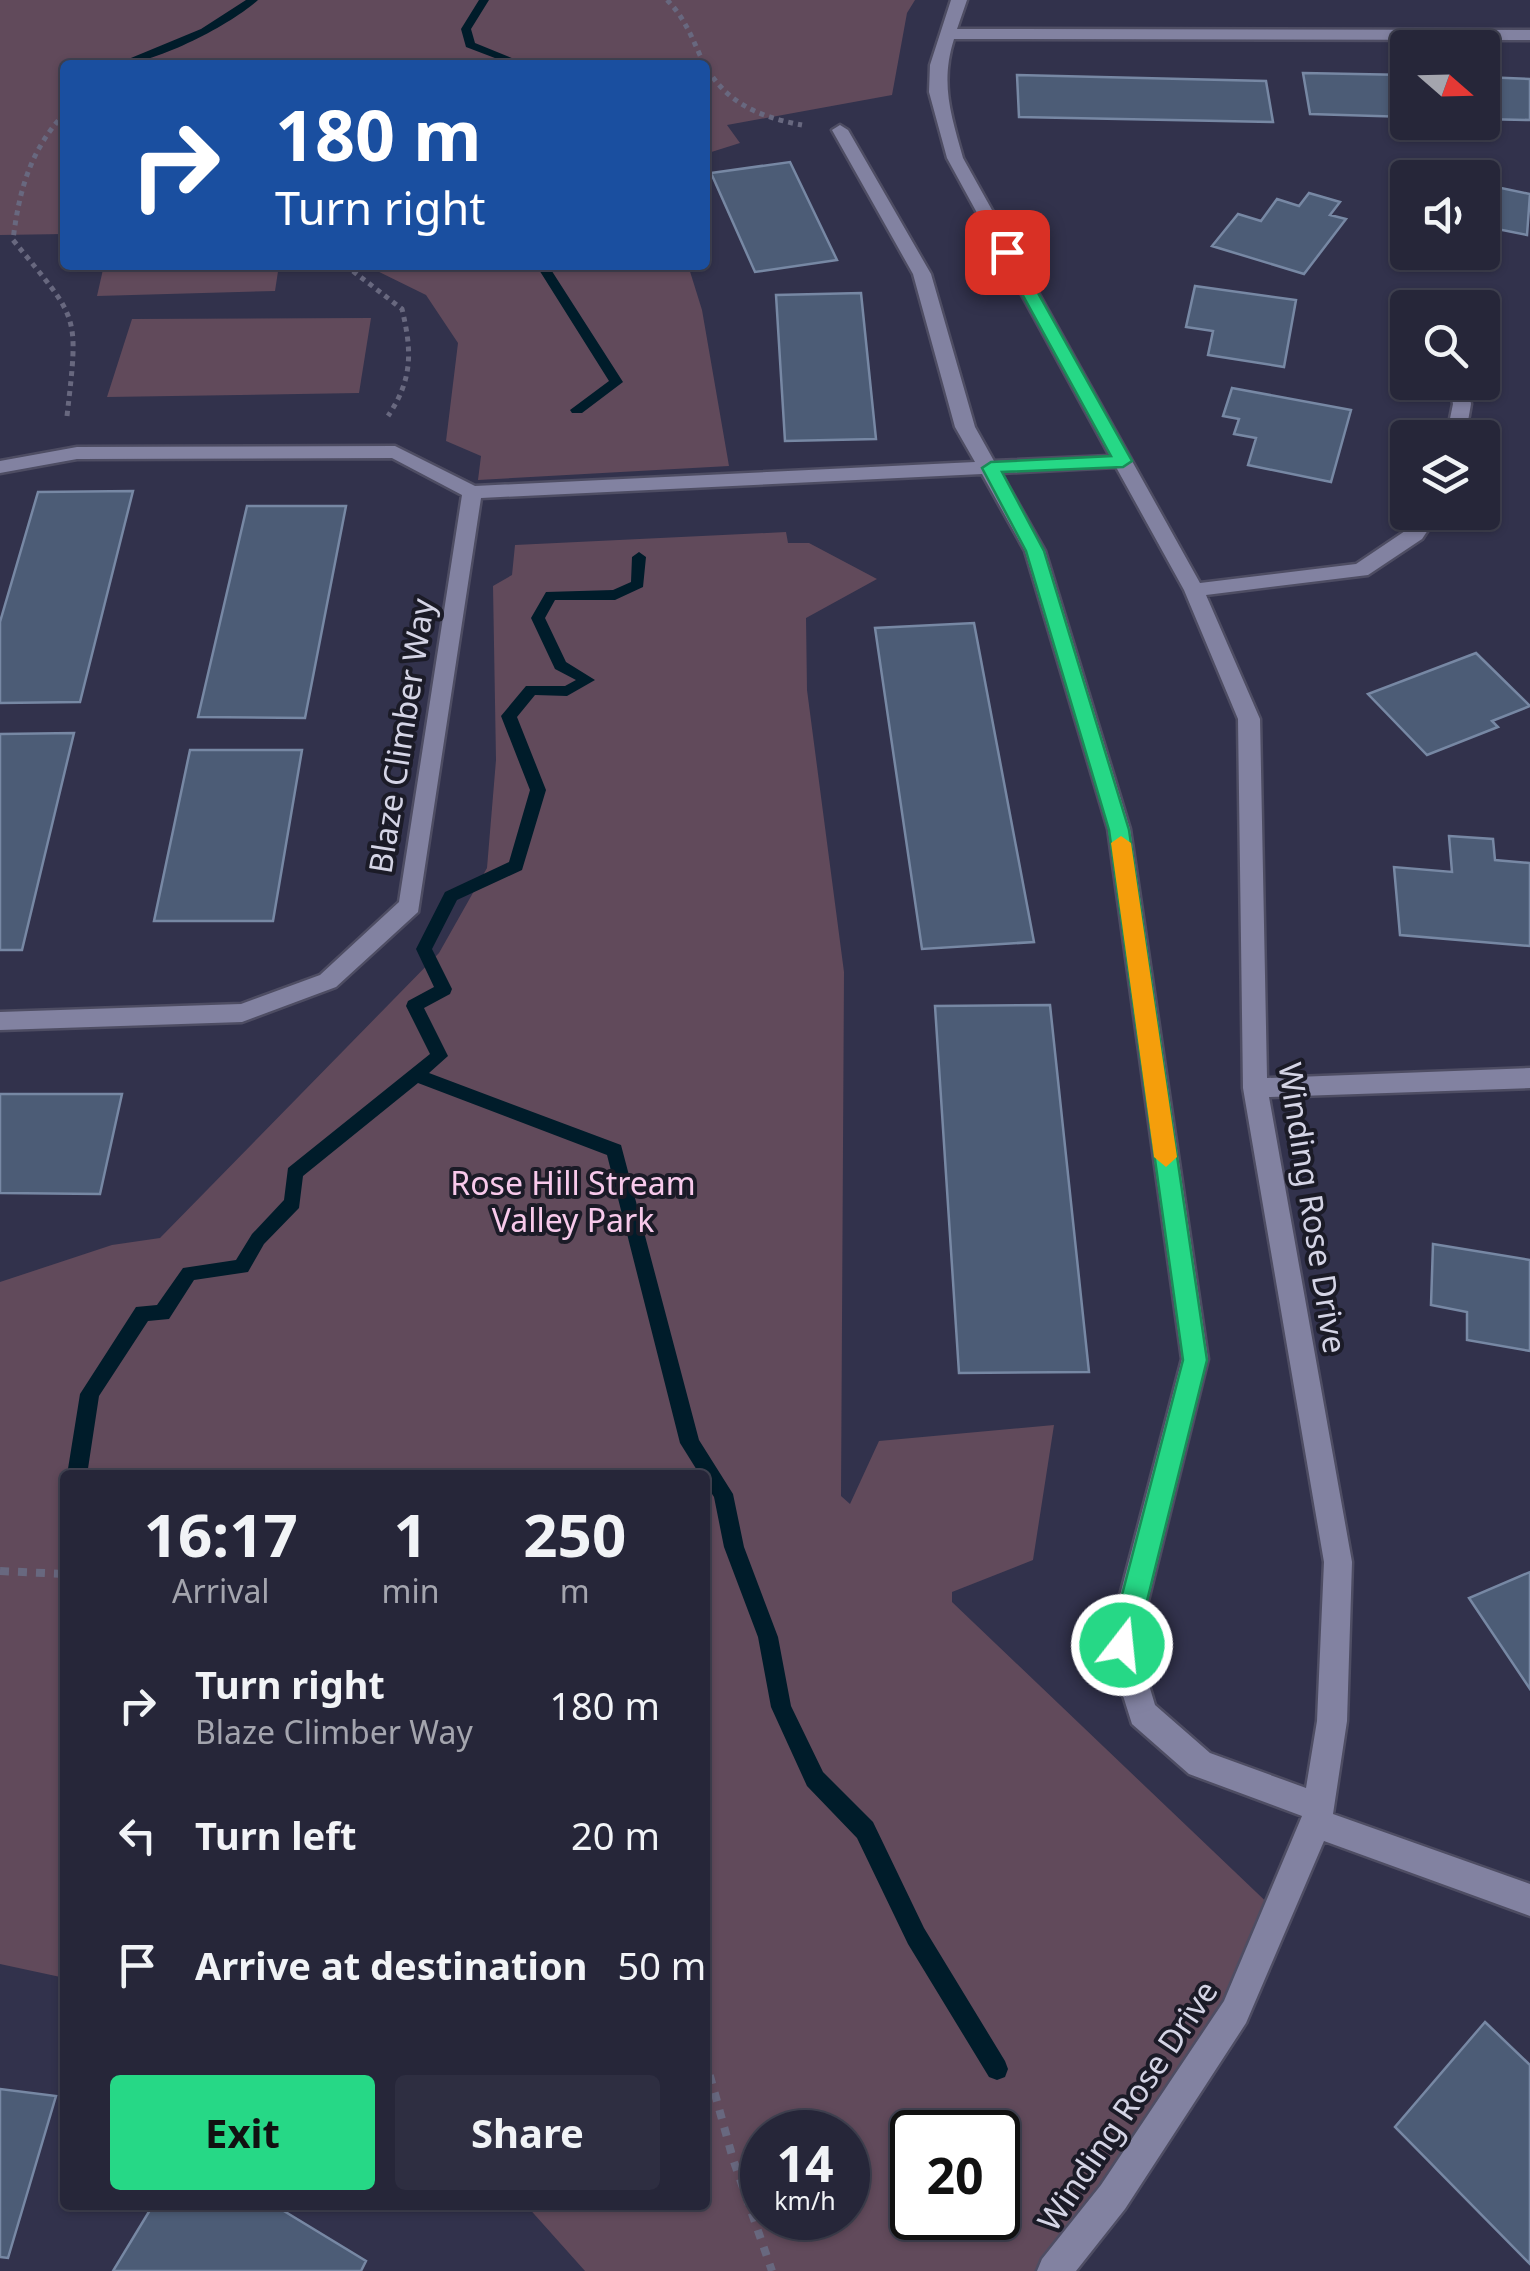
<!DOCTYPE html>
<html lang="en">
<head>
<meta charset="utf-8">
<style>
	body { margin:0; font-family:"Noto Sans",sans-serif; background:#2e2e41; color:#f1f3f6; height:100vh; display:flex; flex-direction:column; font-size:38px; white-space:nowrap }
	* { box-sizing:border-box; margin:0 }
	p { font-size:32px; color:#a4a5ae }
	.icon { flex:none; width:55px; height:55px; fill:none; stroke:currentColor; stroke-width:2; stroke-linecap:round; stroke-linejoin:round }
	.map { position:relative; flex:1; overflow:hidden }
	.drawer { position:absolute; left:60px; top:1470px; width:650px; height:740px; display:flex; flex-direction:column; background:#262639; border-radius:10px; box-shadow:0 2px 8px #0004,0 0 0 2px #424353 }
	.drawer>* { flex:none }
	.hud { position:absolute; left:60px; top:60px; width:650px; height:210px; border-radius:10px; box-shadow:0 2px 8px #0004,0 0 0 2px #424353; background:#1a4fa0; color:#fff; overflow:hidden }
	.needle { width:65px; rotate:110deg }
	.controls { position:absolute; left:1390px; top:30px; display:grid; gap:20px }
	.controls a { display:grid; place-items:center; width:110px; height:110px; border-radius:10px; background:#262639; box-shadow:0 2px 8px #0004,0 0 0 2px #424353; font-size:50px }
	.speed { position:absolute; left:740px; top:2110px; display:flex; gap:20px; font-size:50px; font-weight:700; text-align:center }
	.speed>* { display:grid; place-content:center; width:130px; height:130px; border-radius:50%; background:#262639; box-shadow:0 2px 8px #0004,0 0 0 2px #424353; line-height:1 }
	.speed small { font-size:25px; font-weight:400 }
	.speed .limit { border:5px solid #111; border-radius:15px; background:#fff; color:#111 }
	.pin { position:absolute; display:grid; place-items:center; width:85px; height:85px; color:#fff; margin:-42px; border-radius:20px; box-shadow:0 5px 15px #0006 }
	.me { position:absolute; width:110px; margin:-55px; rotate:16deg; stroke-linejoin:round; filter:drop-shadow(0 0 8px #0008) }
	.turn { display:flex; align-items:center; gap:35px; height:210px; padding:0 50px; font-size:45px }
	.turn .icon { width:130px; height:130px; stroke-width:2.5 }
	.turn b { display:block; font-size:70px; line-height:85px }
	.eta { display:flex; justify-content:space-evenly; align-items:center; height:170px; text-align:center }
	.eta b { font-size:60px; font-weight:700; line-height:70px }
	.action { display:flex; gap:20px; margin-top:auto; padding:20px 50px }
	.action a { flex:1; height:115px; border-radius:10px; background:#26d886; color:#111; font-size:40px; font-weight:700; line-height:115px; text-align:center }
	.action a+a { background:#2e2e41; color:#f1f3f6 }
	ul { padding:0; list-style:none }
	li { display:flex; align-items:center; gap:30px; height:130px; padding:0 50px }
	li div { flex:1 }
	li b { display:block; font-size:38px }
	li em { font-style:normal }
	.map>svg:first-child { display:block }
</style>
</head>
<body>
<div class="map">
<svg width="1530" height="2271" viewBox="0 0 1530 2271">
	<rect width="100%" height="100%" fill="#32324c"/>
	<path fill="#614a5b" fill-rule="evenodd" d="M0 0H915L907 13 892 95 727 125 740 143 705 154V65H65V234L0 235Z
		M104 265H279L275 291 97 296Z
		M365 265H688L702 310 729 466 478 480 481 456 446 441 458 343 426 295Z
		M371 318 359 393 107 397 132 319Z
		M786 532 788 543H809L877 579 806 618 807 690 844 972 841 1496 850 1504 879 1441 1054 1425 1033 1560 952 1592V1602L1279 1914 1054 2271H585L526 2205H705V1475H65V1978L0 1964V1282L112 1245 160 1238 439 953 487 868 496 760 493 586 512 575 515 545ZM762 2132H848V2218H762ZM912 2132H998V2218H912Z"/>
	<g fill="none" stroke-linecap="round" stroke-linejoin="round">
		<path fill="#001c2a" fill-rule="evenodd" d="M246 0H258C229 26 153 65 114 65L201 29Z
			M479 0H489L471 29 475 43 529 65H513L466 47 461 29Z
			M536 265H548L623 382 582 413H572L570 410 609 381Z
			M639 552 646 557 643 587 615 600H555L545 618 566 662 595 680 567 696 535 695 517 717 546 790 522 870 457 900 432 949 452 989 450 994 424 1008 448 1056 429 1073 621 1145 699 1440 733 1494 744 1547 778 1637 791 1706 823 1772 873 1822 924 1928 1005 2061 1008 2069 1005 2077 997 2080 989 2077 908 1944 857 1838 807 1786 771 1707 758 1637 724 1547 714 1497 705 1483V1475H700L680 1443 607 1155 418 1083 303 1176 299 1208 264 1244 248 1272 194 1280 169 1319 148 1321 99 1396 87 1475H67L80 1394 136 1307 157 1305 183 1268 236 1260 252 1234 284 1200 288 1168 430 1054 406 1006 408 1001 434 987 416 949 445 892 509 862 530 790 501 716 526 686H565L576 680 555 669 531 618 546 592 613 590 631 582 632 557Z"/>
	</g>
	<path fill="#4c5c76" stroke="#7788a4" stroke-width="2.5" d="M1303 73 1408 75V117L1310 114Z
		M1017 75 1266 81 1273 122 1019 117Z
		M1482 77 1530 79V120L1482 119Z
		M790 162 837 260 755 272 711 173Z
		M1482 184 1530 194 1527 235 1482 226Z
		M1309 193 1340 202 1330 215 1346 219 1304 274 1212 246 1238 214 1261 221 1277 199 1299 206Z
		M1195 286 1296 300 1284 367 1208 355 1213 331 1186 327Z
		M861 293 876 439 785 441 776 295Z
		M1232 388 1351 410 1331 482 1248 465 1256 438 1234 434 1239 419 1223 416Z
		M133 491 80 702 0 703V622L38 492Z
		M247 506H346L305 718 198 717Z
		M974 623 1034 942 922 949 875 628Z
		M1476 653 1530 706 1492 721 1498 727 1427 755 1368 694Z
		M74 733 22 950H0V734Z
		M190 750H302L273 921H154Z
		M1449 836 1493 839 1495 860 1530 863V946L1400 935 1394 867 1452 872Z
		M1050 1005 1089 1372 959 1373 935 1006Z
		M0 1094H122L100 1194 0 1193Z
		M1433 1244 1530 1260V1351L1467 1340V1312L1431 1305Z
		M1530 1572V1689L1469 1598Z
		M1485 2022 1530 2065V2264L1395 2127Z
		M0 2089 56 2096 8 2258 0 2257Z
		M153 2205H274L366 2261 361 2271H113Z"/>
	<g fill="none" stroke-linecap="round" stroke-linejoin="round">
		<g stroke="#4e4d63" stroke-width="5">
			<path id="minor" d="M951 0H967L957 29 1530 30V40L954 39C940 83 951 115 963 158L1200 583 1356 564 1408 529 1420 512H1440L1422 539 1368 575 1206 595 1260 719 1267 1078 1530 1068V1088L1269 1097 1352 1562 1347 1721 1333 1814 1530 1884V1916L1324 1841 1246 2023 1125 2209 1076 2271H1037L1042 2259 1101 2185 1224 2001 1302 1816 1189 1774 1132 1724 1107 1645 1182 1359 1108 829 1025 551 982 474 481 498 418 912 336 987 242 1022 0 1030V1012L241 1004 320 975 399 902 462 495 392 458 77 459 0 473V461L77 447 395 446 475 486 975 462 955 427 913 274 832 130 840 125 848 130 931 274 975 427 994 461 1110 456 947 158 929 92 930 65ZM1116 467 1184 590 1238 719 1243 1088 1324 1562 1317 1721 1306 1788 1210 1753 1155 1705 1137 1645 1208 1359 1130 829 1045 551 1001 473Z
				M1449 382H1467L1471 404 1465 438H1446L1453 404Z"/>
		</g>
		<path stroke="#68687f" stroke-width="5" stroke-dasharray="5 5" stroke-linecap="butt" d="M667 0C683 16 690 33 699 53 720 100 754 116 802 125
			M65 113C30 150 19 191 13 240 79 321 79 311 67 416
			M345 265 402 309C412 351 413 379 388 416"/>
		<path stroke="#68687f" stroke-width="8" stroke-dasharray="9 9" stroke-linecap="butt" d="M0 1571 65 1574
			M705 2058 733 2159 772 2271"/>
		<use href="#minor" fill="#8282a1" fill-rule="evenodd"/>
	</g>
	<path fill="#26d886" stroke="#198c57" stroke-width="2.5" d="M1007 247 1015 252 1132 461 1123 467 1002 472 1044 551 1129 830 1207 1360 1136 1645 1132 1654 1122 1657 1113 1654 1109 1645 1183 1360 1109 830 1026 551 982 468 991 462 1111 456 999 252Z"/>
	<path fill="#f59e0b" d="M1121 836 1131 843 1177 1157 1166 1167 1154 1157 1111 843Z"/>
	<g text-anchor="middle" stroke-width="8" stroke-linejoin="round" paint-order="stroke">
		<g font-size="32" fill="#d4d4e5" stroke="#1b1b27">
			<text transform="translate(402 736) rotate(-81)" y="11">Blaze Climber Way</text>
			<text transform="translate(1312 1208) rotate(81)" y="11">Winding Rose Drive</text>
			<text transform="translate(1128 2106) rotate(-56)" y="11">Winding Rose Drive</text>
		</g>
		<g font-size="32" fill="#f8c9eb" stroke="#1b1b27">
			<text x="573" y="1195">Rose Hill Stream<tspan x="573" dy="37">Valley Park</tspan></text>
		</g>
	</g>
</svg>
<div class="controls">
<a><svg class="needle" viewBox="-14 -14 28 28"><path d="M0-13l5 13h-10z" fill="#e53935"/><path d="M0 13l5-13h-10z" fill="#a4a5ae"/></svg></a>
<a><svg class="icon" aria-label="sound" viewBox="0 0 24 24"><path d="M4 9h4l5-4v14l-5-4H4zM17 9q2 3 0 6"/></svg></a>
<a><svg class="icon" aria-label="search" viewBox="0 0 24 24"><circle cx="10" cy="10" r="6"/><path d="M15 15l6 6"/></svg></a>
<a><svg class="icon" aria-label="layers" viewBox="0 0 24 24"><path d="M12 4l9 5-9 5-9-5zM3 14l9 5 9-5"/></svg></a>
</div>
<div class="speed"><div>14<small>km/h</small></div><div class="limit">20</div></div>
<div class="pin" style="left:1007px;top:252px;background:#d93025"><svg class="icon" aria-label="arrive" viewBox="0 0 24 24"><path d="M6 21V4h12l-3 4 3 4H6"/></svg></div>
<svg class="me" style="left:1122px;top:1645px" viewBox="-20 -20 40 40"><circle r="17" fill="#26d886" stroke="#fff" stroke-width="3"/><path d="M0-11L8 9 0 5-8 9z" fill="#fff"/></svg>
<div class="hud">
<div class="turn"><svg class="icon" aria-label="right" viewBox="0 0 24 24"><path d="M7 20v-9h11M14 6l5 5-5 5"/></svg><div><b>180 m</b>Turn right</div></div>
</div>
<section class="drawer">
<div class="eta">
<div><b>16:17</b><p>Arrival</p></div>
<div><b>1</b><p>min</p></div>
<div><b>250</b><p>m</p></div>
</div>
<ul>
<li><svg class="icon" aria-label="right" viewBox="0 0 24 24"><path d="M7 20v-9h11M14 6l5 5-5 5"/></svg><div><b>Turn right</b><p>Blaze Climber Way</p></div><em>180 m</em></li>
<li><svg class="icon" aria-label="left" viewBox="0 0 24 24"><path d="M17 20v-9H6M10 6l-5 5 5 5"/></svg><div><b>Turn left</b></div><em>20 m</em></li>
<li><svg class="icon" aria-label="arrive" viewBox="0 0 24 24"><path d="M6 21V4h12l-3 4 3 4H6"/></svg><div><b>Arrive at destination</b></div><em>50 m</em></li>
</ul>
<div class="action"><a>Exit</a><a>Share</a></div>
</section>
</div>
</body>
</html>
